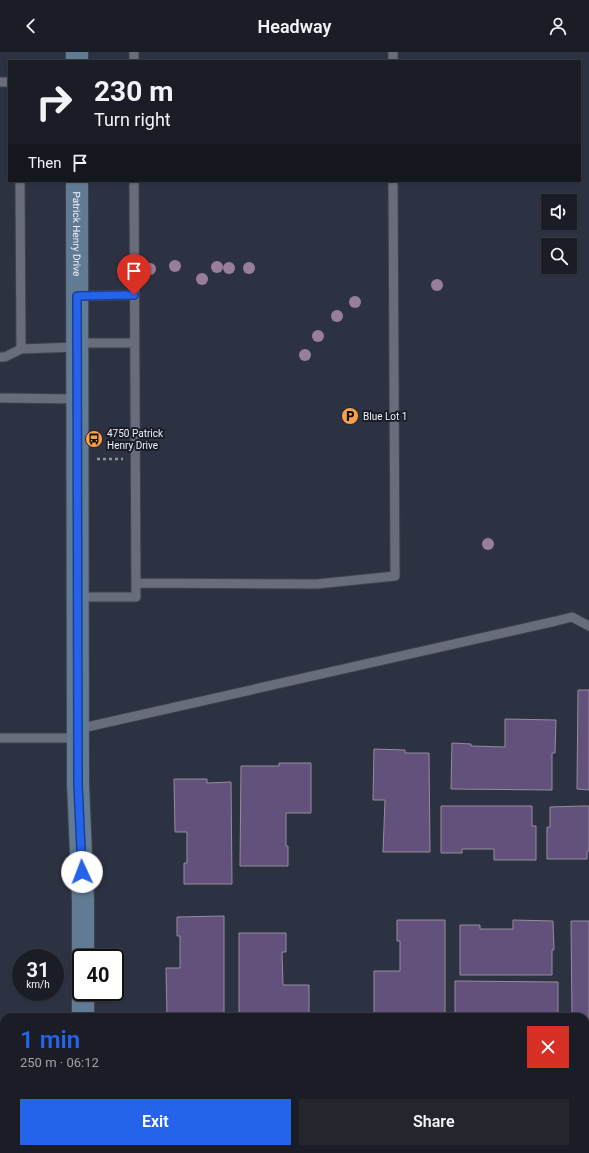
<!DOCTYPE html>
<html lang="en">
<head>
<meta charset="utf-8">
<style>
	body { margin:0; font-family:Roboto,sans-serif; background:#24262e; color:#f1f3f6; height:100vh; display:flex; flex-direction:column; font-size:15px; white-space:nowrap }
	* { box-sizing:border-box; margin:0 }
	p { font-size:13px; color:#a0a2a7 }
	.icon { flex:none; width:22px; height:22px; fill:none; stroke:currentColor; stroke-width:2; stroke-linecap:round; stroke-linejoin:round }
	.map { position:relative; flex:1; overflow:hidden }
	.panel { position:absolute; left:0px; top:961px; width:589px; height:140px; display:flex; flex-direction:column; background:#1b1d26; border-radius:12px 12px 0 0; box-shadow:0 1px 3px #0004,0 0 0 1px #393b43 }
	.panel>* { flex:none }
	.hud { position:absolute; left:8px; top:8px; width:573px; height:122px; border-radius:0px; box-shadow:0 1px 3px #0004,0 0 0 1px #393b43; background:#1b1d26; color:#f1f3f6; overflow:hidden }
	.controls { position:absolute; left:541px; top:142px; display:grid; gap:8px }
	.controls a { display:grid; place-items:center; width:36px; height:36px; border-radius:0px; background:#1b1d26; box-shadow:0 1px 3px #0004,0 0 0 1px #393b43; font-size:20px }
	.speed { position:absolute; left:12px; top:897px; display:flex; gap:8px; font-size:20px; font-weight:700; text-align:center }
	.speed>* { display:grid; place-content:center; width:52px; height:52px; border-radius:50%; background:#1b1d26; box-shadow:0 1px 3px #0004,0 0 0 1px #393b43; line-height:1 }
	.speed small { font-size:10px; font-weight:400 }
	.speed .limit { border:2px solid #111; border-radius:6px; background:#fff; color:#111 }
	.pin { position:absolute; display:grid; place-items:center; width:34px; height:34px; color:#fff; margin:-41px -17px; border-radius:50% 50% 50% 0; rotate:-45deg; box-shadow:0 0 4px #0007 }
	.pin .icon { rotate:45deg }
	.me { position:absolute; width:44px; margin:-22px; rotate:358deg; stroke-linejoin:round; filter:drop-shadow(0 0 3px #0008) }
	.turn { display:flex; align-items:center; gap:14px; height:84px; padding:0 20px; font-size:18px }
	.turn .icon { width:52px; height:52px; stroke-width:2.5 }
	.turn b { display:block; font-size:28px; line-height:34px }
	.then { display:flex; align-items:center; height:38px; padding:0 20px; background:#0003; gap:8px; font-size:15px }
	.round { display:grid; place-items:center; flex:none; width:42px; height:42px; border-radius:0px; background:#24262e }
	.headline { display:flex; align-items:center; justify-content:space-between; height:68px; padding:0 20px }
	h1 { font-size:24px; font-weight:600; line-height:30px; color:#2563eb }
	.button { display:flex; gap:8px; margin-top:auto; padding:8px 20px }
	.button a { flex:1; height:46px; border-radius:0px; background:#2563eb; color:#fff; font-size:16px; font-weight:600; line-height:46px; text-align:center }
	.button a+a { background:#24262e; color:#f1f3f6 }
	header { display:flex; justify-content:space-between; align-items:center; height:52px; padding:0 20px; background:#1b1d26; font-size:18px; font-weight:600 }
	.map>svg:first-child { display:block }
</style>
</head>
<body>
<header><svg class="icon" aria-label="back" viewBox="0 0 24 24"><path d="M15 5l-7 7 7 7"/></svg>Headway<svg class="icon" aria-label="person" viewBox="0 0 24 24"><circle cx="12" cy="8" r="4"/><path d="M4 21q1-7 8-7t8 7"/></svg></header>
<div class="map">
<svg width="589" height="1101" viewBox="0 0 589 1101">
	<rect width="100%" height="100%" fill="#242733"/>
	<path fill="#2d3243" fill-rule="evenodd" d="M0 0H589V1101H0ZM9 9H580V129H9ZM548 149H570V171H548ZM548 193H570V215H548ZM21 906H55V940H21ZM81 906H115V940H81ZM4 965H585V1097H4Z"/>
	<path fill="#62517b" stroke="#938d9c" d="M578 638H589V738L577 737Z
		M505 667 556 668 555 701H552V738L451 737 452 691 471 692V694L505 695Z
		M374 697 405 698V701H429L430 800H383L385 748H373Z
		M279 711H311V761H286V794H288V814H240L241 714H279Z
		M174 727H207V731L231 730 232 832H184V811H187V780H175Z
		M441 754H532V774H536V808H494V797H462V801H441Z
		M582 754H589V799H587V807H547V775H550V755Z
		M224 864V964L167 965 166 916H180V884H177V865Z
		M397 868H445V965H374V919H400V889H397Z
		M513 868 553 869 554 898H552V923H460V873H480V877H513Z
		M571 869H589V967H585V965H572Z
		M239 881H286V900H282L283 933H309V965H239Z
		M455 929 558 930V965H455Z
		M0 1053H2V1101H0Z
		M585 1093H589V1101H539V1097H585Z"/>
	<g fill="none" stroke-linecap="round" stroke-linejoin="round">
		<g stroke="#3e424c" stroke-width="11">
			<path id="lane" d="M134 0V9
				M393 9V0
				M0 30H9
				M77 244 134 243
				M77 291H135
				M21 297 77 295
				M0 305H5L21 297 20 129
				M0 346 77 347
				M136 531 317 532 395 524 393 129
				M78 545H136L134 129
				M78 677 556 569 572 565 589 574
				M0 686H78
				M585 1056H589
				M425 1101V1097"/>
		</g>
		<g stroke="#3e424c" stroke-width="24">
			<g id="secondary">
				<path d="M77 9V0"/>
				<path id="s1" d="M77 129 78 732 83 849V906"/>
				<path d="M83 965V940"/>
				<path d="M82 1101V1097"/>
			</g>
		</g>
		<path stroke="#90939c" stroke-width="2.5" stroke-dasharray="3 3" stroke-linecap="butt" d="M97 407H123"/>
		<use href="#lane" stroke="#696d7b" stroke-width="9"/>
		<use href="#secondary" stroke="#627b95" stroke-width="22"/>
	</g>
	<g fill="#997e9b">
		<circle cx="175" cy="214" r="6"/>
		<circle cx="217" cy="215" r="6"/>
		<circle cx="229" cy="216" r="6"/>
		<circle cx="249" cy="216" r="6"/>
		<circle cx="150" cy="217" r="6"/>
		<circle cx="202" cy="227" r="6"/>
		<circle cx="437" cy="233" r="6"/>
		<circle cx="355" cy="250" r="6"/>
		<circle cx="337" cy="264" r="6"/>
		<circle cx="318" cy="284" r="6"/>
		<circle cx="305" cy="303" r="6"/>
		<circle cx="488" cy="492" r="6"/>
	</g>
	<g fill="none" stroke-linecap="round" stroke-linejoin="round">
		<g stroke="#184099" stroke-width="10">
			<path id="route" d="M82 820 78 732 77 244 134 243"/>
		</g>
		<use href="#route" stroke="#2563eb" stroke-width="7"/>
	</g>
	<defs>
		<g id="parking-disc" transform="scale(0.9)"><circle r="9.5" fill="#f8a14a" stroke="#1a1d29"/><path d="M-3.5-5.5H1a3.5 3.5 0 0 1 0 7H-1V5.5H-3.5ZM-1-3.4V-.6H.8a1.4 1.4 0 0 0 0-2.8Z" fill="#111"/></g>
		<g id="bus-disc" transform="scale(0.9)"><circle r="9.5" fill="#f8a14a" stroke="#1a1d29"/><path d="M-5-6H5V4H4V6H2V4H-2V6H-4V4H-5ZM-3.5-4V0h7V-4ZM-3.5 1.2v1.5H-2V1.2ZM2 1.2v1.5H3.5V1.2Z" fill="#111"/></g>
	</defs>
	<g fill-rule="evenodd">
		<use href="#parking-disc" x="350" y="364"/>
		<use href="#bus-disc" x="94" y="387"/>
	</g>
	<g text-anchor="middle" stroke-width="4" stroke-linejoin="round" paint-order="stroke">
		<g font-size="10" fill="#eef1f9" stroke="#1a1d29">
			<text dy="4" stroke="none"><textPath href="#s1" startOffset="53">Patrick Henry Drive</textPath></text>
		</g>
		<g font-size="10" fill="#eef1f9" stroke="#1a1d29" text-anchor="start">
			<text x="363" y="368">Blue Lot 1</text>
			<text x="107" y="385">4750 Patrick<tspan x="107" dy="12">Henry Drive</tspan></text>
		</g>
	</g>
</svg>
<div class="controls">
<a><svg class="icon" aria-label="sound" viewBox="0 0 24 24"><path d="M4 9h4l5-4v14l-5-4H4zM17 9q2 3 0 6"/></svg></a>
<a><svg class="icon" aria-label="search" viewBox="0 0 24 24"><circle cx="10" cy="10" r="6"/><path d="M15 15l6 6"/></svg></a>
</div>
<div class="speed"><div>31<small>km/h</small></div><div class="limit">40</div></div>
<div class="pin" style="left:134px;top:243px;background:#d93025"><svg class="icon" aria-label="arrive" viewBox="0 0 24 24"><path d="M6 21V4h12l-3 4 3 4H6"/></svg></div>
<svg class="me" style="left:82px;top:820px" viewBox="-20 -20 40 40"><circle r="19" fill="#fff"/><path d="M0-13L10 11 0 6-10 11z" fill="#2563eb"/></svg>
<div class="hud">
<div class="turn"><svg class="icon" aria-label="right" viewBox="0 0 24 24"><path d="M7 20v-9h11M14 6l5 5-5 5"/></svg><div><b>230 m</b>Turn right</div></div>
<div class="then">Then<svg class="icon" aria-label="arrive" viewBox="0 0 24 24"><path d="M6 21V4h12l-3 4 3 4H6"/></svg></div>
</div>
<section class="panel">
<div class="headline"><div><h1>1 min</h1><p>250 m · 06:12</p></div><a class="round" style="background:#d93025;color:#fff"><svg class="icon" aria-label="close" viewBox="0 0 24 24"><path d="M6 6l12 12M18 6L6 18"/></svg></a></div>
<div class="button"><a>Exit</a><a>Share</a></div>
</section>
</div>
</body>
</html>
